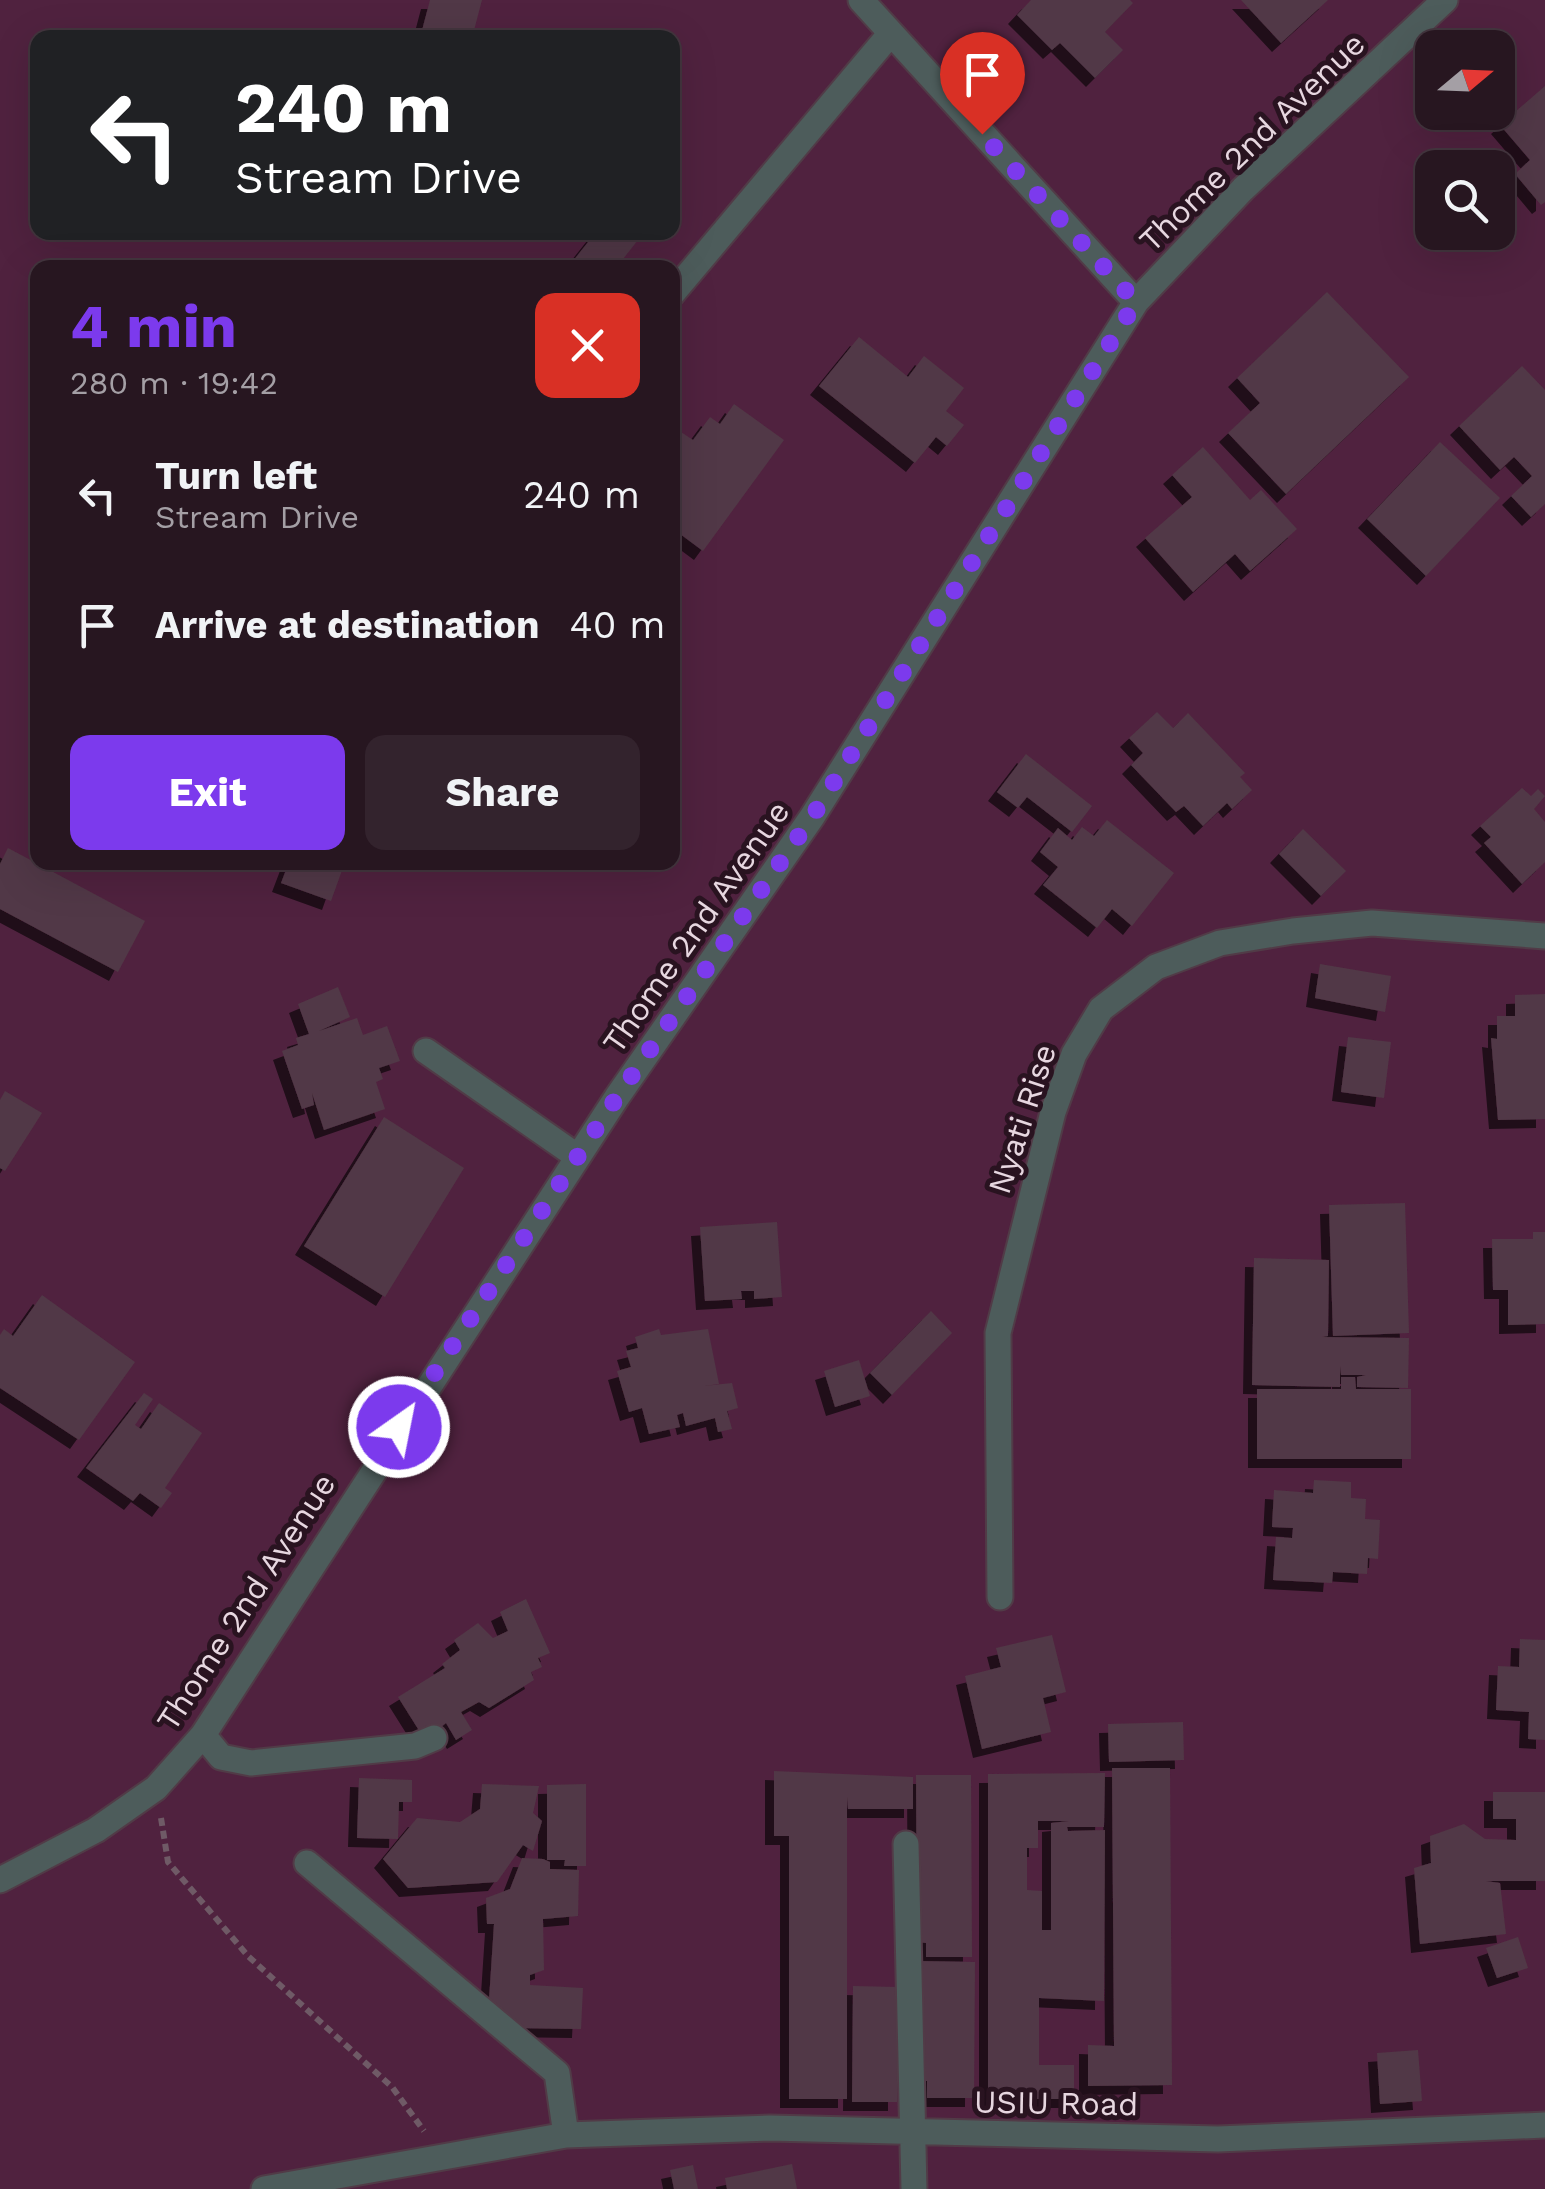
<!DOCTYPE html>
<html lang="en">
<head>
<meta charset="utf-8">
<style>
	body { margin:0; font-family:"Work Sans",sans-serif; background:#33232d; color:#f1f3f6; height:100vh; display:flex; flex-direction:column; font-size:38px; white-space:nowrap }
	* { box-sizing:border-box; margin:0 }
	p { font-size:32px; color:#a49fa5 }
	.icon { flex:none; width:55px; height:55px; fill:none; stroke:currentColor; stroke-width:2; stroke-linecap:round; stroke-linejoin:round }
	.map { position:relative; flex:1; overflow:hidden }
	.drawer { position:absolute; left:30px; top:260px; width:650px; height:610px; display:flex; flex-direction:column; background:#271620; border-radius:20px; box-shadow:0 10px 40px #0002,0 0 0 2px #43353e }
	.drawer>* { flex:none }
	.guide { position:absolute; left:30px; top:30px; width:650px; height:210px; border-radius:20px; box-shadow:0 10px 40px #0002,0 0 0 2px #43353e; background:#202124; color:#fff; overflow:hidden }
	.needle { width:65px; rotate:71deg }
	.controls { position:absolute; left:1415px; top:30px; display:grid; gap:20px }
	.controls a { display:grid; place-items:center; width:100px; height:100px; border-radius:20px; background:#271620; box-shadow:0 10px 40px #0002,0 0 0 2px #43353e; font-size:50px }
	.pin { position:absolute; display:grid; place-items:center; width:85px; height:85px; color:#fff; margin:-102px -42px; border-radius:50% 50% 50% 0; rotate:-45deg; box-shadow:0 0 10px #0007 }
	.pin .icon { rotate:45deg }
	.me { position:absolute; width:110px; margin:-55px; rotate:33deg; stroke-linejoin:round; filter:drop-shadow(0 0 8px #0008) }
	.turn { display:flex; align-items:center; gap:35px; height:210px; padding:0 40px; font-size:45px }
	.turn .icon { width:130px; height:130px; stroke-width:2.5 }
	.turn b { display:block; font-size:70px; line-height:85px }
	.round { display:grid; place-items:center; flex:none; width:105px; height:105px; border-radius:20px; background:#33232d }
	.head { display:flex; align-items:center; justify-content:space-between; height:170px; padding:0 40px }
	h1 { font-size:60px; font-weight:700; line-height:75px; color:#7c3aed }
	.primary-button { display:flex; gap:20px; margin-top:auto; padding:20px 40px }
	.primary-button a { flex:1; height:115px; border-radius:20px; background:#7c3aed; color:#fff; font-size:40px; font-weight:700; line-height:115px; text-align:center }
	.primary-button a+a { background:#33232d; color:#f1f3f6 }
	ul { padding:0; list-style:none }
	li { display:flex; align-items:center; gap:30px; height:130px; padding:0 40px }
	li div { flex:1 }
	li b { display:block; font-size:38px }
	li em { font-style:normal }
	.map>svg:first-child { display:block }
</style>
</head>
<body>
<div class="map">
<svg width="1545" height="2189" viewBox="0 0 1545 2189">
	<defs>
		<filter id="shadow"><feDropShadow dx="-9" dy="9" stdDeviation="0" flood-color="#0009"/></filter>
	</defs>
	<rect width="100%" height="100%" fill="#341d2a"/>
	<path fill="#50223f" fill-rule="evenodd" d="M0 0H1545V2189H0ZM38 38H672V232H38ZM1432 48H1498V112H1432ZM1432 168H1498V232H1432ZM38 268H672V862H38Z"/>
	<path fill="#513846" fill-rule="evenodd" filter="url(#shadow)" d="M430 0H482L472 38H420Z
		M1031 0H1130L1133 3 1105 32 1123 50 1095 78 1060 43 1052 50 1017 15Z
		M1241 0H1328L1281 43Z
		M1545 86V202L1541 205 1515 174 1530 160 1500 125Z
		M596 232H630L638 240 616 268H581L573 261Z
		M1327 292 1409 377 1286 494 1228 433 1260 403 1237 378Z
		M859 337 908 377 924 356 964 388 946 411 964 425 947 446 936 437 915 463 819 386Z
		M1522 366 1545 390V504L1531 517 1511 496 1532 476 1514 457 1500 470 1459 426Z
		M734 404 784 440 703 551 672 528V444L681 432 693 440 710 417 720 424Z
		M1440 442 1500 498 1426 576 1367 519Z
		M1203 447 1250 500 1261 490 1297 529 1250 571 1235 554 1193 592 1145 538 1192 497 1172 475Z
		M1157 712 1173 728 1188 713 1245 773 1240 777 1252 790 1232 809 1227 803 1203 826 1184 806 1176 812 1131 765 1143 753 1129 738Z
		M1026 754 1092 806 1072 832 1027 797 1018 808 997 792Z
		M1522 788 1531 796 1538 789 1545 796 1534 809 1545 822V862L1522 884 1484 843 1491 837 1480 826Z
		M1107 820 1174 873 1132 926 1112 909 1097 928 1043 885 1058 867 1040 852 1058 828 1072 840 1082 827 1094 836Z
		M1303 829 1346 871 1321 896 1279 854Z
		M8 848 145 921 118 972 0 909V864Z
		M289 862H345L331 901 281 883Z
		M1320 964 1391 976 1385 1012 1315 998Z
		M338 987 350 1017 319 1031 357 1018 363 1035 387 1026 400 1061 379 1068 383 1079 376 1082 385 1109 324 1130 312 1093 314 1105 302 1109 282 1051 298 1045 296 1038 309 1034 298 1004Z
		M1545 994V1119L1498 1120 1491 1038 1497 1039V1016H1515V995Z
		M1348 1037 1391 1042 1384 1098 1341 1092Z
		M5 1091 42 1113 5 1171 0 1168V1100Z
		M384 1117 464 1168 385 1297 304 1246Z
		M1405 1203 1409 1333 1333 1336 1329 1205Z
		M777 1222 782 1297 754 1299V1291H741L742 1299 705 1301 700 1227Z
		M1533 1232H1545V1324L1508 1325V1290H1493L1492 1239H1533Z
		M1254 1258 1329 1260 1328 1336 1322 1337 1409 1338 1408 1388 1357 1387V1377L1366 1375H1341L1340 1366V1387L1252 1385Z
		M42 1295 135 1362 79 1440 0 1388V1335L4 1329 13 1336Z
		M931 1311 952 1333 892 1395 870 1373Z
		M659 1329 661 1335 708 1329 719 1384 704 1386 732 1383 738 1408 727 1411 732 1429 718 1432 715 1418 686 1426 683 1413 677 1415 680 1427 649 1434 642 1408 629 1412 617 1371 631 1367 626 1351 638 1348 635 1337Z
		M859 1360 870 1396 835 1407 824 1371Z
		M1341 1377H1355L1356 1389H1411V1459H1257V1389H1341Z
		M144 1393 153 1399 135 1425 141 1429 159 1403 202 1433 165 1488 172 1493 161 1508 140 1493 133 1501 86 1468Z
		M1314 1480 1351 1482V1498L1366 1499 1365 1519 1380 1520 1378 1559 1368 1558 1367 1574 1333 1572 1332 1583 1273 1580 1276 1537 1292 1538 1293 1528 1272 1527 1274 1490 1313 1493Z
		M526 1599 550 1653 538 1658 542 1667 531 1672 534 1680 489 1708 479 1702 461 1712 472 1730 456 1740 446 1723 425 1740 398 1697 445 1668 442 1664 460 1650 454 1640 478 1623 493 1638 508 1631 500 1612Z
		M1052 1635 1066 1692 1043 1698 1051 1732 982 1749 965 1676 1001 1667 996 1648Z
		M1520 1639 1545 1640V1740L1528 1739 1529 1712 1496 1710 1498 1666 1519 1667Z
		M1183 1722 1184 1760 1109 1762 1108 1724Z
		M1112 1768H1170L1172 2085 1088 2086V2045L1114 2046Z
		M774 1771 913 1777V1809H848L847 1797V2099H789V1836H774Z
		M1105 1773 1104 1827H1067L1068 1831 1105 1830 1104 2001 1039 1998V2065H1074V2099H988V1774ZM1038 1821H1069L1051 1823V1930H1042V1891L1027 1890V1848H1038Z
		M916 1775H971L972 1957H926V1943L917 1942Z
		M359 1778 412 1780V1802H399L398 1839 357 1838Z
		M482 1784 539 1786 533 1813 542 1821 533 1851 523 1845 497 1882 408 1888 383 1859 417 1818 460 1822 480 1809Z
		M586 1784V1866H564L565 1860H547V1785Z
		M1493 1792H1545V1881H1486L1500 1883 1506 1934 1420 1944 1414 1868 1431 1863 1430 1836 1464 1824 1485 1839 1516 1840V1819H1493Z
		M522 1858 543 1859 550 1862V1869L579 1870 578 1916 543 1919 544 1970 530 1975V1985L583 1988 581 2029 514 2028 489 2000 494 1924H487L486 1898 510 1889Z
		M1518 1937 1528 1968 1497 1978 1486 1948Z
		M920 1961 975 1962 974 2098H927V2081H920Z
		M853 1986 897 1987V2102H852Z
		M1418 2050 1422 2101 1380 2104 1377 2053Z
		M792 2164 797 2189H727L725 2178Z
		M693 2165 698 2189H674L670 2170Z"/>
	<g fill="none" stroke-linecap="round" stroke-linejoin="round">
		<g stroke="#513b47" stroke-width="29">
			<path id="minor" d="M861 0 1136 302
				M672 294 891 33
				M426 1051 578 1157
				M1000 1597 998 1333 1053 1112 1074 1054 1101 1009 1156 967 1220 943 1293 931 1372 923 1545 936
				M203 1735 221 1757 251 1763 415 1746 434 1738
				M906 1844 914 2189
				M307 1863 557 2073 566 2135
				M0 1880 96 1830 156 1788 203 1735 617 1097 812 817 1136 302 1243 189 1445 0
				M264 2189 566 2135 770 2128 1218 2139 1545 2125"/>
		</g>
		<path stroke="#6f5a66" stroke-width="6" stroke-dasharray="8 5" stroke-linecap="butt" d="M161 1818 168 1862 248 1956 392 2087 424 2131"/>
		<use href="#minor" stroke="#4d5c5b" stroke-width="25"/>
	</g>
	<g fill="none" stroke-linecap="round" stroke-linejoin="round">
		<path stroke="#7c3aed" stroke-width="18" stroke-dasharray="0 32.4" d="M399 1427 617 1097 812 817 1136 302 982 134"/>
	</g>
	<g text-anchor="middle" stroke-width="10" stroke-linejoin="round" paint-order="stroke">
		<g font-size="32" fill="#e7d7e0" stroke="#291320">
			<text transform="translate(1252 142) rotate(-44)" y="11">Thome 2nd Avenue</text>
			<text transform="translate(696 927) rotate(-55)" y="11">Thome 2nd Avenue</text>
			<text transform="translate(1022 1119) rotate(-72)" y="11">Nyati Rise</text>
			<text transform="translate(246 1602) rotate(-57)" y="11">Thome 2nd Avenue</text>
			<text transform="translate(1056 2103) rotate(1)" y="11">USIU Road</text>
		</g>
	</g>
</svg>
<div class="controls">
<a><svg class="needle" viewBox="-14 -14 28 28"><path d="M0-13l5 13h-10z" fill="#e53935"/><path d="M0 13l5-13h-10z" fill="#a49fa5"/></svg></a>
<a><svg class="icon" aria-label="search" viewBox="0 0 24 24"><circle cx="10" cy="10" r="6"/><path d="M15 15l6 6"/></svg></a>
</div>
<div class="pin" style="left:982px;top:134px;background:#d93025"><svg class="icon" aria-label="arrive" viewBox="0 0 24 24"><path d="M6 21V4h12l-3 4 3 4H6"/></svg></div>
<svg class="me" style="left:399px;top:1427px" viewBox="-20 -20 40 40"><circle r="17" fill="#7c3aed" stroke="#fff" stroke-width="3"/><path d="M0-11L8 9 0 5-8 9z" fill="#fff"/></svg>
<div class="guide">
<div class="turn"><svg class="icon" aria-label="left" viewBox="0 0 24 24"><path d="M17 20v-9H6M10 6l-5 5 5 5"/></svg><div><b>240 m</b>Stream Drive</div></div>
</div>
<section class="drawer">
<div class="head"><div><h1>4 min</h1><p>280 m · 19:42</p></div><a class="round" style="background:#d93025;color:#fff"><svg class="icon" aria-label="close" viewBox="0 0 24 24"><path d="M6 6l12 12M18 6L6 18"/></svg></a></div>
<ul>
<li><svg class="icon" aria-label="left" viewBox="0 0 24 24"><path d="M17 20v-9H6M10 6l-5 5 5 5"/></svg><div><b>Turn left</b><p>Stream Drive</p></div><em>240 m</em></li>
<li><svg class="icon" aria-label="arrive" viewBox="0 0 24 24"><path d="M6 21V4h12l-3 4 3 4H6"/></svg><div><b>Arrive at destination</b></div><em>40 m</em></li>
</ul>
<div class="primary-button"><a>Exit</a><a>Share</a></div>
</section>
</div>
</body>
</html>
